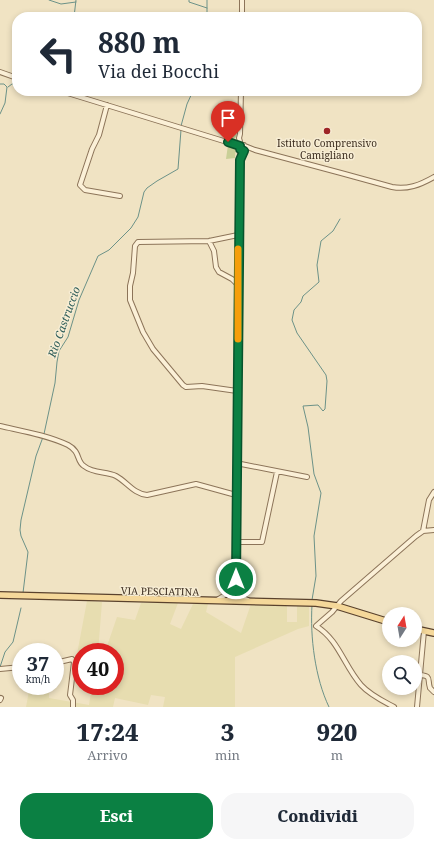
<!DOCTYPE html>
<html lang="it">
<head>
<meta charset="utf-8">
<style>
	body { margin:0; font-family:"Noto Serif",serif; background:#f6f6f7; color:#1f2937; height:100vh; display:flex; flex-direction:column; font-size:15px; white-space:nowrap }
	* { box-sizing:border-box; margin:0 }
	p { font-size:13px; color:#747a83 }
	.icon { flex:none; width:22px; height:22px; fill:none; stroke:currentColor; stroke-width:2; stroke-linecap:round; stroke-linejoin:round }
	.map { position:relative; height:707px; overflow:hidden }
	.details { display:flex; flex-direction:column; background:#fff; flex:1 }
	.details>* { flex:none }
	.hud { position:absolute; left:12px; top:12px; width:410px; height:84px; border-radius:16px; box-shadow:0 2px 6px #0003; background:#fff; color:#1f2937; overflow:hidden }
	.needle { width:26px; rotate:11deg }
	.tools { position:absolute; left:382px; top:607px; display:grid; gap:8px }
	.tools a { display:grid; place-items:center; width:40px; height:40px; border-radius:50%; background:#fff; box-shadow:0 2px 6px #0003; font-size:20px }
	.speed { position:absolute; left:12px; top:643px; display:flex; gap:8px; font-size:20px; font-weight:700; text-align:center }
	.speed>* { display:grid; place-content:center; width:52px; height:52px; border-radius:50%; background:#fff; box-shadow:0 2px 6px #0003; line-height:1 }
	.speed small { font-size:10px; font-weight:400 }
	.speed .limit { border:6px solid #d22; background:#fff; color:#111 }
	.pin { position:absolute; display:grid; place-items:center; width:34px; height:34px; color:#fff; margin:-41px -17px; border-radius:50% 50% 50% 0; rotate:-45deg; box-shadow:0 0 4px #0007 }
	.pin .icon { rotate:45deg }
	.me { position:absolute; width:44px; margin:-22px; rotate:0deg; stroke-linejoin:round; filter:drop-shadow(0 0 3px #0008) }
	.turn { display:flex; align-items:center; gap:14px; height:84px; padding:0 20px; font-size:18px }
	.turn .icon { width:52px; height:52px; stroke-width:2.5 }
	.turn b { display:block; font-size:28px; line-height:34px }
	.eta { display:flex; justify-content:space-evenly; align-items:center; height:68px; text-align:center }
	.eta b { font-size:24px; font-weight:800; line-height:28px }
	.action { display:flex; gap:8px; margin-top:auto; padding:8px 20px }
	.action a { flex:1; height:46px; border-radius:16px; background:#0b8043; color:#fff; font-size:16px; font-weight:800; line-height:46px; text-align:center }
	.action a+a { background:#f6f6f7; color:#1f2937 }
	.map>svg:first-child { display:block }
</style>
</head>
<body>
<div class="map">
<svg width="434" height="707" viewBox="0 0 434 707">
	<rect width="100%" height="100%" fill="#f0e3c3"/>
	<path fill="#e7ddb0" d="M87 601 102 602 98 652H92V650L81 652V653L77 654Z
		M141 603H178L170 624 181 629 193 604H208L206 612 241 633 251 604 287 605V622H297V604L309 605V626L298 629 235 657V707H163L165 697 151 695 148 705 115 698 113 707H26L29 691 36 690 37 686 49 687V698L89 705 92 686H115V652H105L117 617 135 620Z"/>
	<path fill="#c9cf97" d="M228 124 237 127 236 137 233 140H227Z
		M230 144 236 146 235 158 226 159 228 145Z"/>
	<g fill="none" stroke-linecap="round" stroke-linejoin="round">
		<path stroke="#6c9288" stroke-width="1" d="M49 0 61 4 76 2
			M189 0V2L207 8
			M74 17 76 0
			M207 17V0
			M0 84H4L7 87 5 103 0 114
			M8 87 12 84 17 83
			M181 126 187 104 193 91
			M44 434 55 383 57 362 59 351 68 337 79 300 98 256 109 250 131 228 138 217 144 192 147 188 157 181 178 169 181 130
			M23 593 28 552 21 536 20 530 21 520 36 456 43 437
			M312 600 316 576 314 536 321 493 314 474 308 427 303 406 318 405 323 411 325 409 327 381 326 375 297 333 292 320 294 310 301 302 303 296 319 282 317 265 321 241 333 231 340 219
			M312 605C310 637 315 678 329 707
			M0 667 5 652 13 642 21 608"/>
		<g stroke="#8c7459" stroke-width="6">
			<path id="minor" d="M242 17V0
				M0 72 17 78
				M61 91 240 146 244 145 245 149 242 151 240 147
				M241 91 240 134 239 138 241 145
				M107 105 99 135 92 149 80 185 85 190 120 196
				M245 146 255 150 341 173 392 187C407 190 420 185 434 177
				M209 241 214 251 216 267 219 272 232 279 238 285
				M237 391 202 386 186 387 183 385 153 349 143 332 130 300V286L133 273 135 246 138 242 209 241 238 235
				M0 426C22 431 47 435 68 445 81 452 76 461 84 466 94 474 106 471 116 476 127 482 134 494 147 495L196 484 236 495
				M236 463 307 477
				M423 531 429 500 434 492
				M235 542H262L277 472
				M237 593 241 597 248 600
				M217 600 230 592 236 579
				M233 601 237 593 235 542 240 147
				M55 663 72 659 74 662 70 695 73 700V707
				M0 669 21 667
				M420 675C432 676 427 679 430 688L434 692
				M0 700 1 698
				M394 707C383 701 370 695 361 685 344 666 339 640 316 626L332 612 341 601 416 536 423 531 434 530
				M417 707 424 631"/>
		</g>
		<g stroke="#5a422d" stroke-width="8">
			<path id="major" d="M0 595 316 603 337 606 389 622
				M415 629 434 633"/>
		</g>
		<use href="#minor" stroke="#fbf0d7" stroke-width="4"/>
		<use href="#major" stroke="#f5d89a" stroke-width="5.5"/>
	</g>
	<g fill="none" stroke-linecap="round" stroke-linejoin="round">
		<g stroke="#07532c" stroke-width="10">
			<path id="route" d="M228 142 240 146V149L244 151 240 160 236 579"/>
		</g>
		<use href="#route" stroke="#0b8043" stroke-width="7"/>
		<path stroke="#f59e0b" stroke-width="7" d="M238 339V249"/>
	</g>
	<circle fill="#9e2527" stroke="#f7edd4" stroke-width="1.5" cx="327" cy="131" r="4"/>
	<g text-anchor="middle" stroke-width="3" stroke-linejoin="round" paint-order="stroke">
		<g font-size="10" fill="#3b2c1e" stroke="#f7edd4">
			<text x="327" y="147">Istituto Comprensivo<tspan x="327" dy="12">Camigliano</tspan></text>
		</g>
		<g font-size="10" fill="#3b2c1e" stroke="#f7edd4">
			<text transform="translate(160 591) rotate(1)" y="4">VIA PESCIATINA</text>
		</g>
		<g font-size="11" font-style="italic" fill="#2c5c58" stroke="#f7edd4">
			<text transform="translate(64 322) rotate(-70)" y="4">Rio Castruccio</text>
		</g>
	</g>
</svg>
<div class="tools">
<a><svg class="needle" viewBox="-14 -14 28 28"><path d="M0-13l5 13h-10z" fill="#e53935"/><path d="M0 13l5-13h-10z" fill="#747a83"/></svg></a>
<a><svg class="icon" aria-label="search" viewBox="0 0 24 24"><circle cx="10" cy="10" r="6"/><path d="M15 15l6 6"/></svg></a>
</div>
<div class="speed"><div>37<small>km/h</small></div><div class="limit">40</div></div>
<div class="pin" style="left:228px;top:142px;background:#d93025"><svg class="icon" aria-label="arrive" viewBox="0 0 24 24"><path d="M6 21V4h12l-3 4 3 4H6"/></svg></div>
<svg class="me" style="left:236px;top:579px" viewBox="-20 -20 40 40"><circle r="17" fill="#0b8043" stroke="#fff" stroke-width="3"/><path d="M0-11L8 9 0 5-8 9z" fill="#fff"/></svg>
<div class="hud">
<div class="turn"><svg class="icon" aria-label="left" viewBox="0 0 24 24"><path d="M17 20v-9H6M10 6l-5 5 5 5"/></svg><div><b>880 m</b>Via dei Bocchi</div></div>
</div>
</div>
<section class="details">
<div class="eta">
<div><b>17:24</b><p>Arrivo</p></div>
<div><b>3</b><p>min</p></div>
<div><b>920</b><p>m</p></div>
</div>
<div class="action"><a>Esci</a><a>Condividi</a></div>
</section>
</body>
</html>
